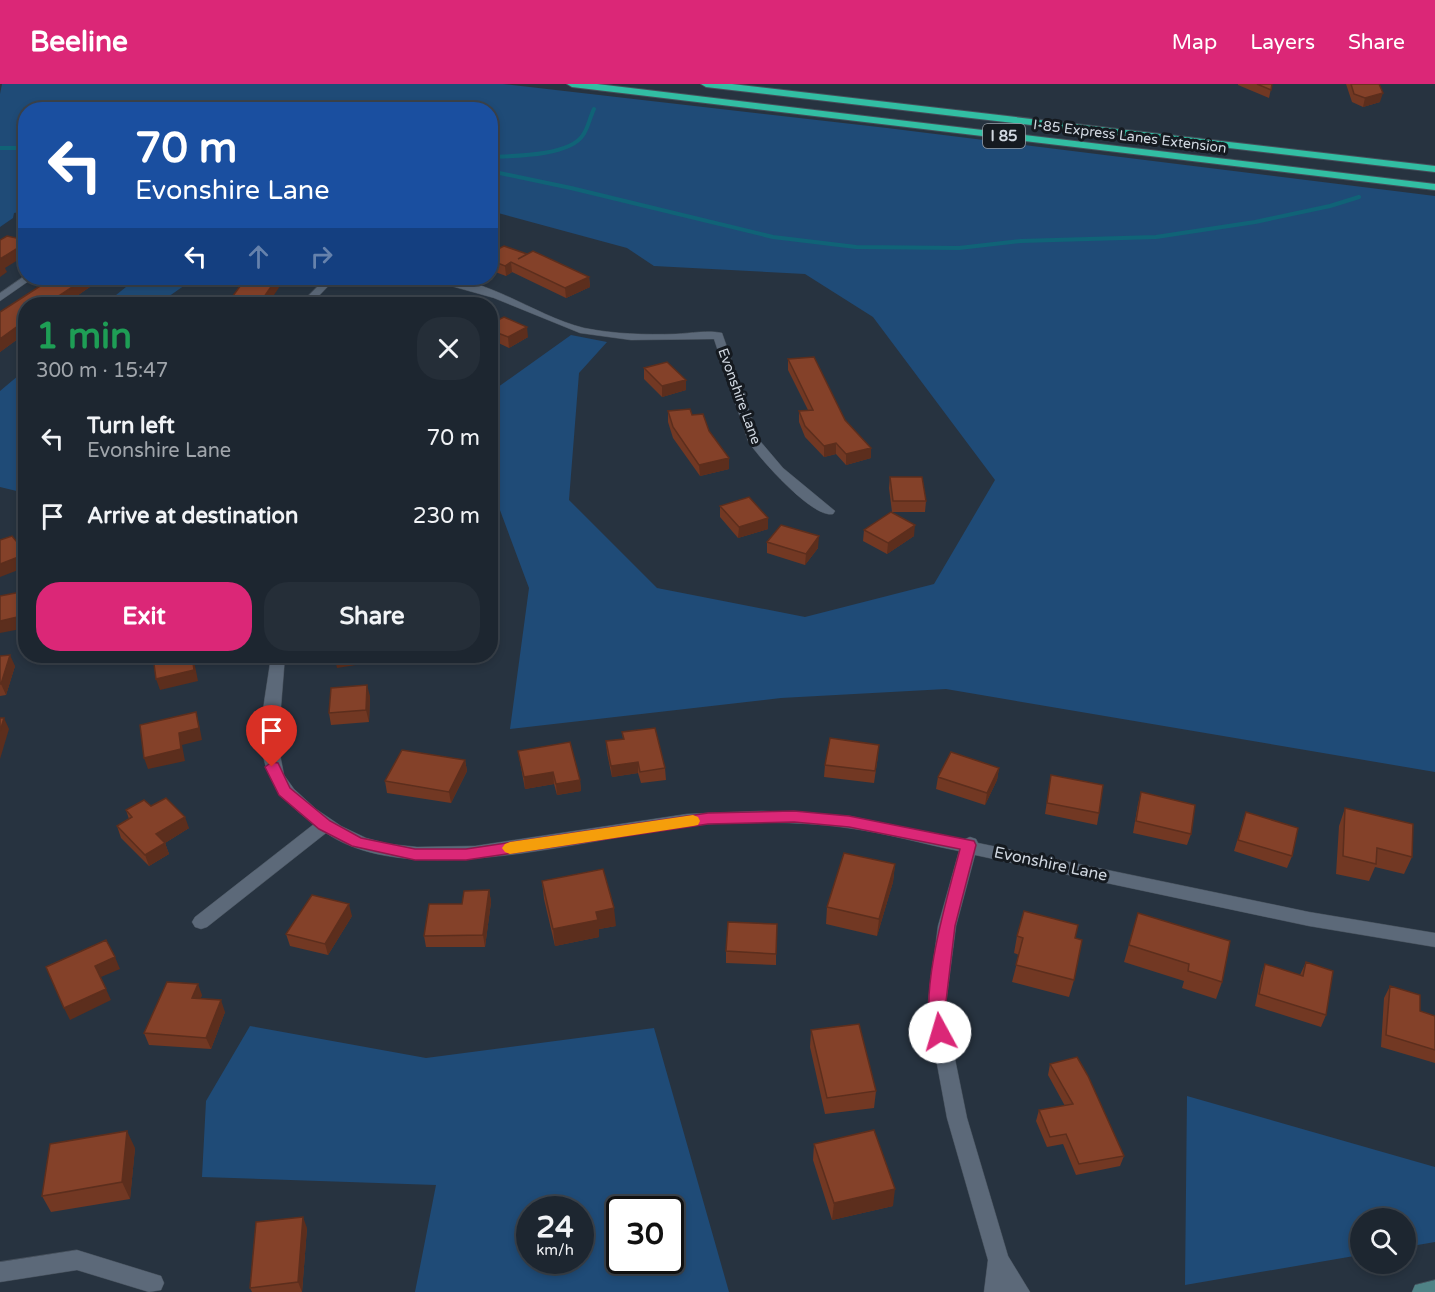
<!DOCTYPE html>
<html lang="en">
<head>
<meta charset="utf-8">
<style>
	body { margin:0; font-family:"Varela Round",sans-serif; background:#252e38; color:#f1f3f6; height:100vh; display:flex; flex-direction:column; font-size:22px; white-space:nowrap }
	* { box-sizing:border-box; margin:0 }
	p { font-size:20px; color:#a0a5ab }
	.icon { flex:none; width:33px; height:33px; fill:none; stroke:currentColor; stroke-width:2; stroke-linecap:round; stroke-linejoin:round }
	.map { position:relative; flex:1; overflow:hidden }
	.panel { position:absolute; left:18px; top:213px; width:480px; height:366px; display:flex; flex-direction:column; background:#1d2630; border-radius:24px; box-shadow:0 3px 9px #0003,0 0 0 2px #3b434c }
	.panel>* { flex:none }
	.hud { position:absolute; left:18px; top:18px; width:480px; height:183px; border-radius:24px; box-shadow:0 3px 9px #0003,0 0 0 2px #3b434c; background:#1a4fa0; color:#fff; overflow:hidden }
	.buttons { position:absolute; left:1350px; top:1124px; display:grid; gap:12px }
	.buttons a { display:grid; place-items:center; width:66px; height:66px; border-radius:50%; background:#1d2630; box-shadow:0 3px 9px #0003,0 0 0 2px #3b434c; font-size:30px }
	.speed { position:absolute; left:516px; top:1112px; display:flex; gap:12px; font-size:30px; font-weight:700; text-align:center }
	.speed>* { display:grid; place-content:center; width:78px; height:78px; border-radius:50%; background:#1d2630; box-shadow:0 3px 9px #0003,0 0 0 2px #3b434c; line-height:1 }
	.speed small { font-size:15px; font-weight:400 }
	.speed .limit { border:3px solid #111; border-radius:9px; background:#fff; color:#111 }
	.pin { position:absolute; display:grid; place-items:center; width:51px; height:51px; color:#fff; margin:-62px -26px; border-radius:50% 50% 50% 0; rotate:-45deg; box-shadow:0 0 6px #0007 }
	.pin .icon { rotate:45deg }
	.me { position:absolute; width:66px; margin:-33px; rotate:354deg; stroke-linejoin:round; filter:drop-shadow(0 0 4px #0008) }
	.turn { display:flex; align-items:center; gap:21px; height:126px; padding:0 18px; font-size:27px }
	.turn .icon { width:78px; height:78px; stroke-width:2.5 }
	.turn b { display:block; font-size:42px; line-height:51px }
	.lanes { display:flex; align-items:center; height:57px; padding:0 18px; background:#0003; justify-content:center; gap:30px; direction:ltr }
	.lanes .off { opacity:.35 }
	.round { display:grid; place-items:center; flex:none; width:63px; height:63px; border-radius:24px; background:#252e38 }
	.summary { display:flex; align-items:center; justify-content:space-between; height:102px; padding:0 18px }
	h1 { font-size:36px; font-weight:700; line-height:45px; color:#1e9e55 }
	.action { display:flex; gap:12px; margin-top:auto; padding:12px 18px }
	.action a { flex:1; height:69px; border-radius:24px; background:#db2777; color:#fff; font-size:24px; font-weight:700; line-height:69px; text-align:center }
	.action a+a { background:#252e38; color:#f1f3f6 }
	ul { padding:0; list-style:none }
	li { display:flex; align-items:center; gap:18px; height:78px; padding:0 18px }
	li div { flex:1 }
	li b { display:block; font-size:22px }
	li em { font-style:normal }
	header { display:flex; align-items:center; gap:36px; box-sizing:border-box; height:84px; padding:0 30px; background:#db2777; color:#fff }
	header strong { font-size:28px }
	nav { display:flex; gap:33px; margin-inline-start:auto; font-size:21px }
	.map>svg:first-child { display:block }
</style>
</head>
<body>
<header>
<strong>Beeline</strong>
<nav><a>Map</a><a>Layers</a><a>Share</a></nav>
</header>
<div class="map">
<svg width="1435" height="1208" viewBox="0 0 1435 1208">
	<rect width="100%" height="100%" fill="#273340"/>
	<path fill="#1f4b77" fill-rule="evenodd" d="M2 0H503L887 44 1435 112V688L946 605 781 614 510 645 529 504 491 402V308L571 251 607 258 579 289 569 416 657 504 805 533 934 500 995 396 873 233 805 190 654 182 627 164 491 127 490 26H26L25 127 14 129 13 134 0 143V10Z
		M137 194H195L158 220H105Z
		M25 286V409L0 403V307Z
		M250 942 426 974 654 944 729 1208H415L436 1101 202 1093 206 1017ZM530 1125H580V1176H530ZM620 1125H670V1176H620Z
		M1187 1012 1435 1083V1158L1406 1163V1134H1360V1171L1185 1201Z"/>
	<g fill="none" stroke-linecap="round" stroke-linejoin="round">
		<path stroke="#106377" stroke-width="4" d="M0 64H26
			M490 73C513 72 570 72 583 51 588 44 590 33 594 25
			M490 87 571 104 773 153 856 163 959 164 1021 157 1156 153 1255 138 1330 122 1359 113"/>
		<g stroke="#454f5a" stroke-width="1">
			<path id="minor" d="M26 191V194H33L0 217V209Z
				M326 194H336L311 220H300Z
				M423 194C482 187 531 231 584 244 614 250 645 251 676 250 691 249 708 246 722 249L760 357 783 384 835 427 833 430C813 435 759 374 748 357L714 255 631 256 580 249 494 214Z
				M271 572H285L278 660 284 691 294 705 316 725 341 742 366 754 389 760 417 763 475 762 687 730 762 727 849 732 963 756 970 753 976 755 978 759 1309 828 1435 849V863L1309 842 975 771 956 842 945 926 967 1034 1008 1172 1030 1208H984L988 1176 947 1034 927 926 938 842 959 767C923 760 886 749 848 744 808 738 766 738 726 739 616 743 420 813 326 749L207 843 201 845 195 843 192 838 195 833 314 740C243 690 261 647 271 572Z
				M77 1166 161 1192 164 1199 161 1206 149 1208 77 1186 0 1198V1178Z"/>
		</g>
		<g stroke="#454f5a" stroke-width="1">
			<path id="secondary" d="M1435 1196V1208H1412L1415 1201Z"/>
		</g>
		<g stroke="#454f5a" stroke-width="2">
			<path id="motorway" d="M567 0H597L1435 100V106L572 3Z
				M701 0H732L1435 82V88L706 3Z"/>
		</g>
		<use href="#minor" fill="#5c6979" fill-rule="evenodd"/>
		<use href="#secondary" fill="#4f8286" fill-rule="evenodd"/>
		<use href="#motorway" fill="#32bea3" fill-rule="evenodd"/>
	</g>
	<path fill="#723823" d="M1238 0H1272L1269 14 1238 1Z
		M1346 0H1379L1380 18 1363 23 1352 18Z
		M490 169 589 193 590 203 566 214 512 188 506 192 490 186Z
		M43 194H103L65 220H26V249L0 268V228L42 201 40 195Z
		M490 240 528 253 509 264 490 255Z
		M788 275 871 364V374L846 381 836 370 824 373 805 353 799 338V327L808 326 788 286Z
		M644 284 686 306 662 313 644 295Z
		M668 327 692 331 709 347 729 385 700 392 673 354 668 338Z
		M890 393 926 417 925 428H892L889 404Z
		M720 422 768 434V445L738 454 720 433Z
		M864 446 914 452 887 470 863 457Z
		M767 458 818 464 805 481 767 469Z
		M0 572 15 582 6 611 0 612Z
		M370 612 369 638 331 641 329 629Z
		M622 648 665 684 666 696 641 699 638 689 612 693 607 669 606 657 623 655Z
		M518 667 580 696 581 707 557 711 554 700 525 705Z
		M878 672 874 699 824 693 825 681Z
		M465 676 467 687 451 719 387 709 385 697Z
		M999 684 997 696 985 721 936 705 938 693Z
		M1051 691 1099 729 1097 741 1045 730Z
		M1141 708 1191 750 1187 761 1133 749 1138 720Z
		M151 722 189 744 165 759 169 770 149 782 121 754 117 742 129 735 126 726Z
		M1345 724 1412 773 1404 790 1375 783 1369 797 1336 790 1339 742Z
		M1246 728 1292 772 1287 784 1234 767Z
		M895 780 893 798 877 852 826 840 827 823Z
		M542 797 616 842 599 845V853L555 862 544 815Z
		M489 806 491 818 485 863H426L424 852 462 820Z
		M1138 829 1222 898 1216 915 1182 904 1184 897 1124 878Z
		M352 832 328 871 290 862 286 850Z
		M1017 852 1075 854 1074 896 1069 913 1012 898 1019 871 1014 869Z
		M726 867 776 870V881L726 879Z
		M1306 878 1326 931 1321 943 1255 922 1261 892 1265 880 1300 891Z
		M1390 902 1420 927 1435 932V979L1381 963 1384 914Z
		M202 911 200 915 225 928 211 965 149 961 144 949Z
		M811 946 876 1007 874 1024 825 1030 810 963Z
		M1050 980 1124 1072 1120 1082 1076 1091 1063 1060 1047 1063 1036 1037 1039 1026 1065 1022 1048 991Z
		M814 1060 893 1122 832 1136 813 1076Z
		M135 1064 130 1115 51 1128 42 1112Z
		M307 1144 302 1208H252L250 1204Z"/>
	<path fill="#5c2e1d" d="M1383 9 1380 18 1363 23 1365 14Z
		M26 159V171L5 184 7 188 0 193V175Z
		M511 178 512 188 506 192 505 182Z
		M589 193 590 203 566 214 565 204Z
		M86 194H103L65 220H53L57 213Z
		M277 194H284V196L268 220H254Z
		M26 236V249L0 268V255Z
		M527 243 528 253 509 264 508 253Z
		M686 296V306L662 313V302Z
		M836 359V370L824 373V362Z
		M871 364V374L846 381V370Z
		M729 374V385L700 392 699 381Z
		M768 434V445L738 454 739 443Z
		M915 441 914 452 887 470 888 459Z
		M819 452 818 464 805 481 806 470Z
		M26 470V483L0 493V480Z
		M26 531V544L0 549V537Z
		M10 571 15 582 6 611 1 600Z
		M192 572H193L198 597 160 606 156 595Z
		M334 572H361L362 580 337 584Z
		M367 601 370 612 369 638 366 626Z
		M196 628 199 640 202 656 182 661 185 677 148 685 144 674Z
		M4 634 9 645 0 675V647Z
		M465 676 467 687 451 719 449 708Z
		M638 678V689L612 693 611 682Z
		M999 684 997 696 985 721 987 709Z
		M553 688 554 700 525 705 524 693Z
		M580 696 581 707 557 711 556 700Z
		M185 733 189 744 165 759 169 770 149 782 145 771 156 750Z
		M895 780 893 798 877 852 879 835Z
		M489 806 491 818 485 863 483 851Z
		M349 820 352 832 328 871 325 860Z
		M614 824 616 842 599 845V853L555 862 553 845 596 828Z
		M115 873 120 885 101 893 95 882Z
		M198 900 202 911 196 926 192 914Z
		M106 905 111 916 70 936 64 924Z
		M221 916 225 928 211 965 206 954Z
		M127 1047 135 1064 130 1115 122 1098Z
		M895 1105 893 1122 832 1136 834 1119Z
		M303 1133 307 1144 302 1208 298 1198Z"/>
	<path fill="#844129" stroke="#5c2e1d" stroke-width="1.5" d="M1257 0H1272L1271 6Z
		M1351 0H1379L1383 9 1365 14 1354 10Z
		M7 152 26 156V159L0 175V156Z
		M504 162 527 170 518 175 533 167 589 193 565 204 511 178 505 182 490 176V169Z
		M43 194H86L57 213 63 214 53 220H26V236L0 255V228L48 197 40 195Z
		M246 194H277L264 213 254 220H227Z
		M504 233 527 243 508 253 490 246V240Z
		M814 273 845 336 871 364 846 370 836 359 824 362 805 342 799 327 813 326 788 275Z
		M667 278 686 296 662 302 644 284Z
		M690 325 692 331 703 330 709 347 729 374 699 381 673 343 668 327Z
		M890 393H922L926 417H893Z
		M749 413 768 434 739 443 720 422Z
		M891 428 915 441 888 459 864 446Z
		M781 441 819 452 806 470 767 458Z
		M12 452 26 469V470L0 480V456Z
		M26 507V531L0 537V512Z
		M10 571 1 600H0V572Z
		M153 572H192L194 586 156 595Z
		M367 601 366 626 329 629 331 604Z
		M196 628 199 644 179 649 181 665 144 674 140 641Z
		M0 634H4L0 647Z
		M655 644 665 684 640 688 638 678 611 682 606 657 624 655 622 648Z
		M830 654 879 661 875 687 825 681Z
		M570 658 580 696 556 700 553 688 524 693 518 667Z
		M402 666 465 676 449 708 385 697Z
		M951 668 999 684 987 709 938 693Z
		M1051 691 1103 701 1099 729 1047 719Z
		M1141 708 1195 721 1191 750 1136 737Z
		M166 714 185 733 156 750 165 759 145 771 117 742 132 733 126 726 144 716 151 722Z
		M1345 724 1413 740 1412 773 1377 764 1376 780 1343 772Z
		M1246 728 1298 744 1292 772 1238 756Z
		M844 769 895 780 879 835 827 823Z
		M603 785 614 824 596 828 598 836 553 845 542 797Z
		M489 806 483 851 424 852 429 820H462L464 807Z
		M312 811 349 820 325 860 286 850Z
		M1024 827 1078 841 1075 854 1082 856 1074 896 1016 881 1023 854 1017 852Z
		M1138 829 1230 857 1222 898 1188 887 1189 880 1129 861Z
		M728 838 777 840 776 870 726 867Z
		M106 856 115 873 95 882 106 905 64 924 46 883Z
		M1306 878 1333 887 1326 931 1259 910 1265 880 1303 892Z
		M167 898 198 900 192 914 221 916 206 954 144 949Z
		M1390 902 1420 911V927L1435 932V966L1386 951Z
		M859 940 876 1007 827 1014 811 946Z
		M1077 973 1088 992 1124 1072 1079 1080 1066 1050 1050 1053 1039 1026 1073 1020 1050 980Z
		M874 1046 895 1105 834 1119 814 1060Z
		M127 1047 122 1098 42 1112 50 1060Z
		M303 1133 298 1198 250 1204 256 1138Z"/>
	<path fill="#db2777" stroke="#8e194d" stroke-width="1.5" d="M272 678 278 679 290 704 330 737 361 754 415 765H466L708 729 794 727 849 732 974 757 976 761 955 842 945 926 949 948 946 953 940 955 934 953C916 915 949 807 960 765L849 743 794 738 708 740 466 776H415L352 762 319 745 279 711 265 683Z"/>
	<path fill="#f59e0b" d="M693 731 698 733 700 737 698 741 693 742 510 770 505 768 502 764 505 760 510 758Z"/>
	<g text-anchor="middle" stroke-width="6" stroke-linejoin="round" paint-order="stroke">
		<g font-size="14" fill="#d0d7e0" stroke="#151a20">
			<text transform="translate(1130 52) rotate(7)" y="5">I-85 Express Lanes Extension</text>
			<text transform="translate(740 312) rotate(70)" y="5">Evonshire Lane</text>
		</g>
		<rect fill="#151a20" stroke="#989ea6" stroke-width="1.5" x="983" y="40" width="42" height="24" rx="4.5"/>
		<g font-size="15" font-weight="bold" fill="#d0d7e0">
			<text x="1004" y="57">I 85</text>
		</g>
		<g font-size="16" fill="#d0d7e0" stroke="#151a20">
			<text transform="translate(1051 779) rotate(12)" y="6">Evonshire Lane</text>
		</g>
	</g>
</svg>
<div class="buttons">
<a><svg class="icon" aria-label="search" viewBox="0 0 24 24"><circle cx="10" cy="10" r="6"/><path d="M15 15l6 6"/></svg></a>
</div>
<div class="speed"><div>24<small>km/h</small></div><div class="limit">30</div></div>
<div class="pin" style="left:272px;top:683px;background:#d93025"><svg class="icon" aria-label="arrive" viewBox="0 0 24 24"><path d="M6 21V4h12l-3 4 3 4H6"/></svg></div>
<svg class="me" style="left:940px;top:948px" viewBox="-20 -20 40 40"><circle r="19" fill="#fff"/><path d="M0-13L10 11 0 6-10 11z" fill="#db2777"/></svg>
<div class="hud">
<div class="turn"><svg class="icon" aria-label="left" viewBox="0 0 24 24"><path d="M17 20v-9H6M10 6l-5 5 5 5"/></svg><div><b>70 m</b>Evonshire Lane</div></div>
<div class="lanes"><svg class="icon" aria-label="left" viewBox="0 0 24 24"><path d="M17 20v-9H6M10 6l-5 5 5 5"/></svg><svg class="icon off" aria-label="ahead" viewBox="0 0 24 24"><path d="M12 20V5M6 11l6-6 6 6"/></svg><svg class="icon off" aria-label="right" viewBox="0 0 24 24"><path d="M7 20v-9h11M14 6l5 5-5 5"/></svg></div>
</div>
<section class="panel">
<div class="summary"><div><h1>1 min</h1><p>300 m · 15:47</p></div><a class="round"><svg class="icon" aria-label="close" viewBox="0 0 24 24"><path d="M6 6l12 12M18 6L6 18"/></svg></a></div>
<ul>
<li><svg class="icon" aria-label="left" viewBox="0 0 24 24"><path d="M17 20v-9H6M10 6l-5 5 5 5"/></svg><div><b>Turn left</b><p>Evonshire Lane</p></div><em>70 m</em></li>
<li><svg class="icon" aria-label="arrive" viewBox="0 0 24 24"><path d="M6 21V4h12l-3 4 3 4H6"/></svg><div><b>Arrive at destination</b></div><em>230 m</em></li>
</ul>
<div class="action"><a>Exit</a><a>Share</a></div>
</section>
</div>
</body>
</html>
